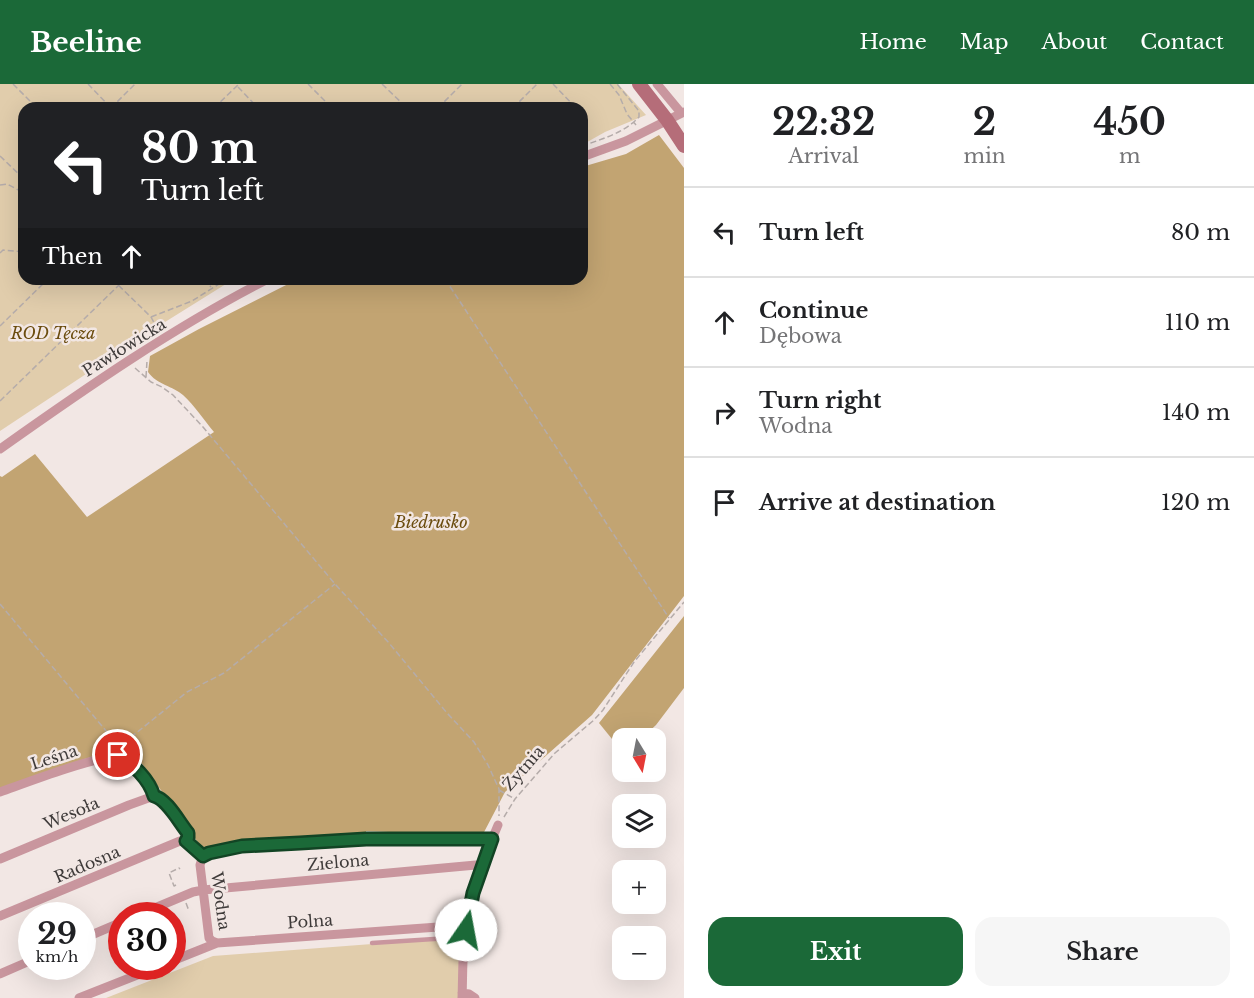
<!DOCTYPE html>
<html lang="en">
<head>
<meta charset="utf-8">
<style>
	body { margin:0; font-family:"Libre Baskerville",serif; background:#f6f6f6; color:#202124; height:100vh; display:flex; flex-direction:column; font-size:22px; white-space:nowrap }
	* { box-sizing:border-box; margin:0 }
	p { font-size:20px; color:#757577 }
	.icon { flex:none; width:33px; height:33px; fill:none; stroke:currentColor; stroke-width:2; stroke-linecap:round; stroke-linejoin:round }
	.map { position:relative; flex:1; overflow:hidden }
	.details { display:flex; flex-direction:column; background:#fff; width:570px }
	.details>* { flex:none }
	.guide { position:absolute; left:18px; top:18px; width:570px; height:183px; border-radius:18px; box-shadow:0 6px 24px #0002; background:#202124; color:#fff; overflow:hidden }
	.needle { width:39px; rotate:170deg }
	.controls { position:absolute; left:612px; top:644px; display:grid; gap:12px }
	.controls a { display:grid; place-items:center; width:54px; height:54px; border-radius:12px; background:#fff; box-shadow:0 6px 24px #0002; font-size:30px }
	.speed { position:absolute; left:18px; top:818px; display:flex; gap:12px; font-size:30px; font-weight:700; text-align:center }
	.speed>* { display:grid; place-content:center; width:78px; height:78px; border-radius:50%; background:#fff; box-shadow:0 6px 24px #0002; line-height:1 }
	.speed small { font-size:15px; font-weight:400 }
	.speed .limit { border:9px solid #d22; background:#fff; color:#111 }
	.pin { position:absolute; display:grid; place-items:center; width:51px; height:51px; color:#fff; margin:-26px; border:3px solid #fff; border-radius:50%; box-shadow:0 2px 6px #0007 }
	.me { position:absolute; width:66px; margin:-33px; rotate:12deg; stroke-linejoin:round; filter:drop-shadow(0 0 4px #0008) }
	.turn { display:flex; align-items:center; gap:21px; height:126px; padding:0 24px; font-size:27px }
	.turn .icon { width:78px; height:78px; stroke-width:2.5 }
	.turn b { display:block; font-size:42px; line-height:51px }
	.then { display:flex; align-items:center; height:57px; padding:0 24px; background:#0003; gap:12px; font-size:22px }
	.eta { display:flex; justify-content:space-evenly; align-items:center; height:102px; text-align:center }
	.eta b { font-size:36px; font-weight:700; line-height:42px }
	.cta { display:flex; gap:12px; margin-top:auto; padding:12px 24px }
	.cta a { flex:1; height:69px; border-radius:18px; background:#1b6938; color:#fff; font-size:24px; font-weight:700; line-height:69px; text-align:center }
	.cta a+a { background:#f6f6f6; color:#202124 }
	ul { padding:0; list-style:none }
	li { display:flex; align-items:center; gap:18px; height:90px; padding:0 24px; border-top:2px solid #e0e0e0 }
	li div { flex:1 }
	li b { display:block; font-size:22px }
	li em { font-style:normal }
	header { display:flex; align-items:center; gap:36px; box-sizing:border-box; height:84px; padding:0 30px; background:#1b6938; color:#fff }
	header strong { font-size:28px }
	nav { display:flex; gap:33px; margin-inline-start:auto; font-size:21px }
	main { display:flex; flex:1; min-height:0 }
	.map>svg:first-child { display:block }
</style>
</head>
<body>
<header>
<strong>Beeline</strong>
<nav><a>Home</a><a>Map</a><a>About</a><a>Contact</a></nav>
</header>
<main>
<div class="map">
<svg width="684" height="914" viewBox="0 0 684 914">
	<rect width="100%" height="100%" fill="#f2e7e4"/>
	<path fill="#e1cdac" d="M0 0H618L646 31 605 48 582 61V24H24V195H234L157 243 0 347Z
		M464 853 459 914H106L213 872Z"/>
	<path fill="#c2a472" d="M659 51 684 84V512L592 631 505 708 482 752 366 747V753L204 767 143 681 125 661 0 705V392L2 393 35 370 87 433 214 348C204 336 195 322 183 311 173 302 157 301 148 288L150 272 199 245 298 195H582V83L626 70Z
		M684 532V604L656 641 642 654H622V657L612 655 599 639Z"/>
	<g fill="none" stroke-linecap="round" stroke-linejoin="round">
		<path stroke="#b5acaa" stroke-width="1.5" stroke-dasharray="6 3" stroke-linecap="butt" d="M13 0 37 24
			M88 0 110 23
			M308 0 332 24
			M382 0 407 24
			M553 0 576 24
			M610 0 619 11 627 30 636 41
			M238 3 258 24
			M111 24 135 0
			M214 24 239 0
			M438 24 462 0
			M513 24 537 0
			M582 62C602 55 624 49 639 33V27L617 0
			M0 72 24 95
			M0 101 7 100 24 109
			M0 169 3 166 24 168
			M112 195 151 233 159 248
			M204 195 211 203
			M445 195 669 534
			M151 233 192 217 227 195
			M0 242 48 195
			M135 284 151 298 162 303 173 311 203 343 335 500 389 559 447 629 474 658 488 681 499 705V732
			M146 293 147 277
			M0 317 119 201
			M0 520 117 660 125 658 187 608 224 589 335 500
			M499 706 513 714
			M504 733 515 715 555 669 594 636 603 626 634 578 684 518
			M176 801 174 802 169 789 179 784 180 785
			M186 819 189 827"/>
		<path stroke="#c9969e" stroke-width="4.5" d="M366 755H492
			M372 859 465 853"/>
		<path stroke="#c9969e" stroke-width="9" d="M657 0 681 29
			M582 73 626 57 684 28
			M0 365C86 304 174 243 268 195
			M0 708C39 694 78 679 118 671 133 680 149 695 154 712 167 714 180 738 188 749V754L186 757
			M186 757 203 772
			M203 772 209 769 242 762 366 755
			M203 772 200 781 209 854 212 857 217 859
			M0 775 129 721 154 712
			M138 831 193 808 203 806 476 781
			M0 832 180 757H186
			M82 855 122 838
			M172 877 217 859 452 842
			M0 890 32 876
			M462 909 469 910 475 914
			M79 914 160 882
			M462 914C463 891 462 866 466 844 472 808 483 774 498 741"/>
		<path stroke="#b56d79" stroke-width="14" d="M639 0 667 36 684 62"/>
	</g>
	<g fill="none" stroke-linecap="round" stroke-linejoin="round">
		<g stroke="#124424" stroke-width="15">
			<path id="route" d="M118 671C133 680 149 695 154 712 167 715 179 738 188 749V754L186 757 203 772 209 769 242 762 300 759 366 755H492L473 809 466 846"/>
		</g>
		<use href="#route" stroke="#1b6938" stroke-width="10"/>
	</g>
	<g text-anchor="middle" stroke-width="5" stroke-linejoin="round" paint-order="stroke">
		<g font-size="16" font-style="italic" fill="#6b4c0e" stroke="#f2e7e4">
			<text x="53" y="255">ROD Tęcza</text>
			<text x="431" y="444">Biedrusko</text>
		</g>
		<g font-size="16" fill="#3f3b3a" stroke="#f2e7e4">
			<text transform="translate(124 263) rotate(-32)" y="6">Pawłowicka</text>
			<text transform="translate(54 673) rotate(-18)" y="6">Leśna</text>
			<text transform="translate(523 684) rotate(-49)" y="6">Żytnia</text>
			<text transform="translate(71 729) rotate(-23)" y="6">Wesoła</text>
			<text transform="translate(338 778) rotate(-5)" y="6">Zielona</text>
			<text transform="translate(87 780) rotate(-23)" y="6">Radosna</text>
			<text transform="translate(221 817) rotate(82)" y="6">Wodna</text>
			<text transform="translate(310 837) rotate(-4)" y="6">Polna</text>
		</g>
	</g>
</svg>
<div class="controls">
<a><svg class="needle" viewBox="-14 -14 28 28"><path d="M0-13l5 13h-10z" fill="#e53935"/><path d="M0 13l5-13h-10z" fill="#757577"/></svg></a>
<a><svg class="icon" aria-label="layers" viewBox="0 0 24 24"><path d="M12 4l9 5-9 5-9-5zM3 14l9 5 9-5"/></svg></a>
<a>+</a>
<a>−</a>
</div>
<div class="speed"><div>29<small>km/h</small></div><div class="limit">30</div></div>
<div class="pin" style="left:118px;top:671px;background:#d93025"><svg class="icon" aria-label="arrive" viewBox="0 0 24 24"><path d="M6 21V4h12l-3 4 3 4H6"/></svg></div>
<svg class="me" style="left:466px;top:846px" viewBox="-20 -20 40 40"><circle r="19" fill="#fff"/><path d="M0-13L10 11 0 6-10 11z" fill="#1b6938"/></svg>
<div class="guide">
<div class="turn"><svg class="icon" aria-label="left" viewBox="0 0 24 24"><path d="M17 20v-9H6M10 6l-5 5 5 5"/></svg><div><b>80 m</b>Turn left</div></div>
<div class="then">Then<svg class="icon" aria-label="ahead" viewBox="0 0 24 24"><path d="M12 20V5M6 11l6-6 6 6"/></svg></div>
</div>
</div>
<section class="details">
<div class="eta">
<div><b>22:32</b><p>Arrival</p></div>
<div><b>2</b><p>min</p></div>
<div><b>450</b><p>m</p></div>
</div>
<ul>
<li><svg class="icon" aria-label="left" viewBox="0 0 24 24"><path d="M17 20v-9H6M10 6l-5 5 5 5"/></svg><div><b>Turn left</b></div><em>80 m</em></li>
<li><svg class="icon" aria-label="ahead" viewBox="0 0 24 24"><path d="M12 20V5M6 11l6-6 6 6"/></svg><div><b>Continue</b><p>Dębowa</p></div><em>110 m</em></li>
<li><svg class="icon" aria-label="right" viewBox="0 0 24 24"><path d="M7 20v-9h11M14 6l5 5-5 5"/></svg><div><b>Turn right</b><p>Wodna</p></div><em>140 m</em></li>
<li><svg class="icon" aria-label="arrive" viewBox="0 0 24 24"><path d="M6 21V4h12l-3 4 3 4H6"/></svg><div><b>Arrive at destination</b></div><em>120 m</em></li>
</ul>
<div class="cta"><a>Exit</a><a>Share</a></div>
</section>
</main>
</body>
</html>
